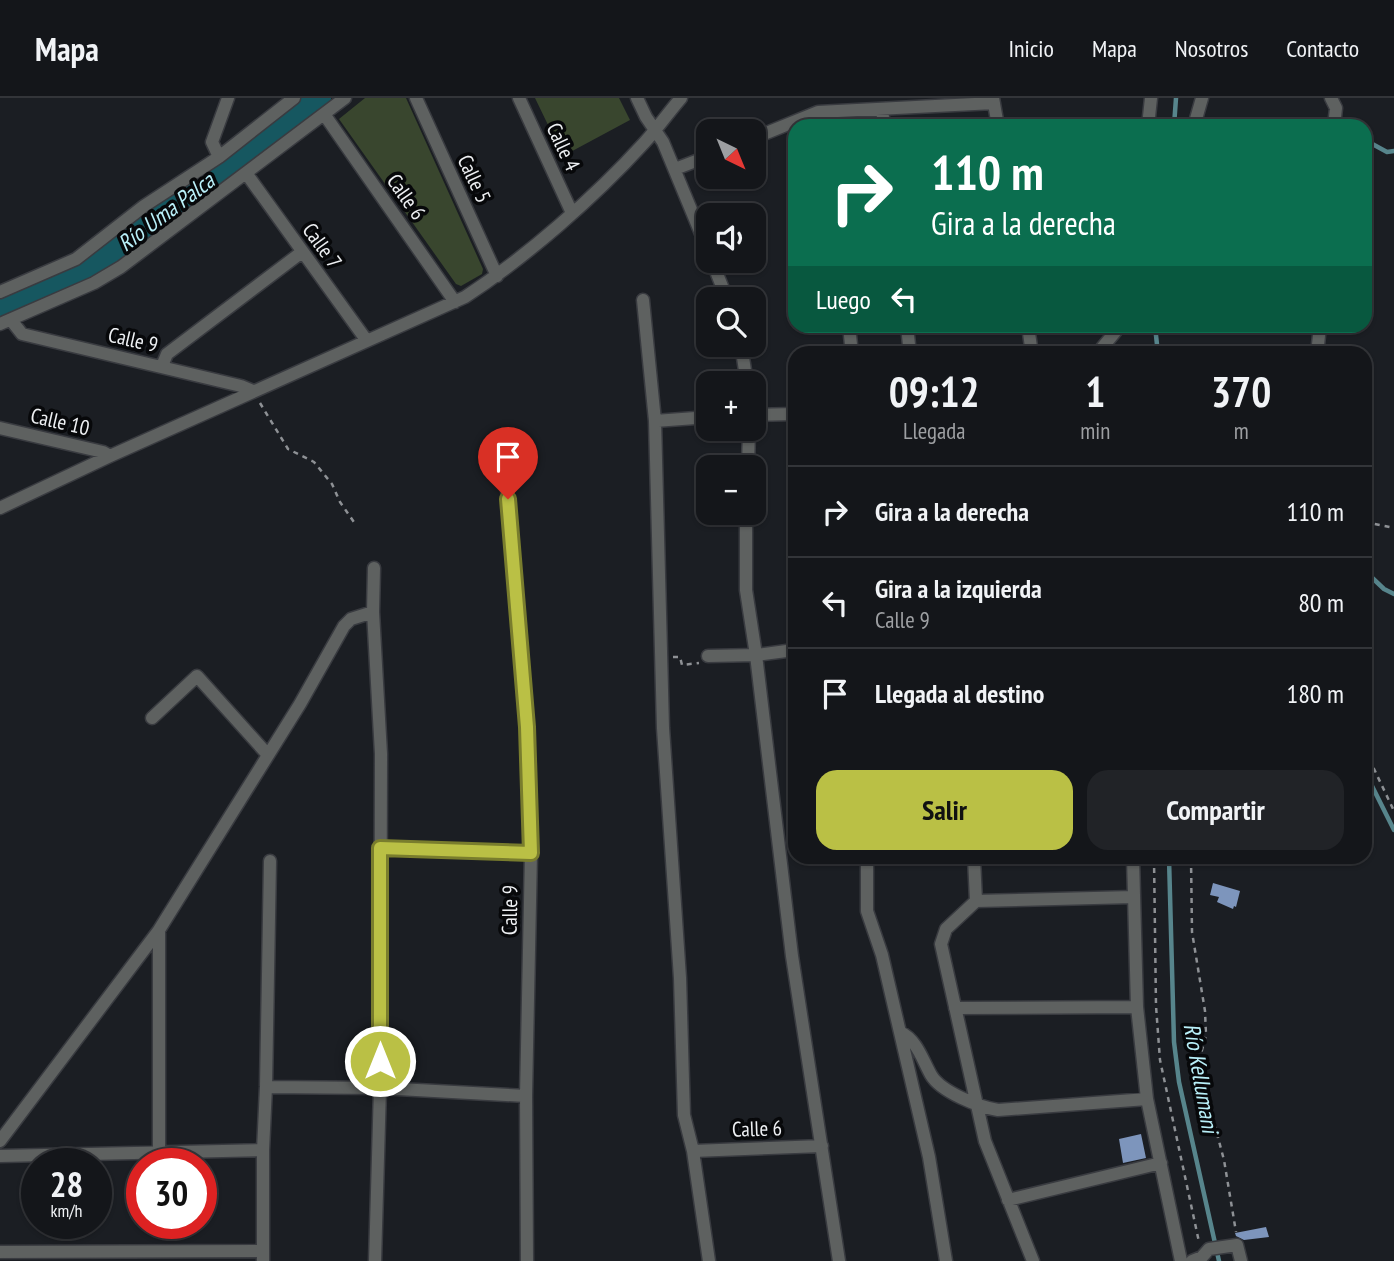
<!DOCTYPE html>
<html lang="es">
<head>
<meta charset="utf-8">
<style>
	body { margin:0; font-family:"PT Sans Narrow",sans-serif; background:#212327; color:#f1f3f6; height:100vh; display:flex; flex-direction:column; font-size:26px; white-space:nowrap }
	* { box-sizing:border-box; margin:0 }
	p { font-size:23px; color:#9d9fa2 }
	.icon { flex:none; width:38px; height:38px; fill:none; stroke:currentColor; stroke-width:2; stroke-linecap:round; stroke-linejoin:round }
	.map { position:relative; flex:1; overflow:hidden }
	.sheet { position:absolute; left:788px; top:248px; width:584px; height:518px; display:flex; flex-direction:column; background:#14161a; border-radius:21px; box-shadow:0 2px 5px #0004,0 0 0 2px #333539 }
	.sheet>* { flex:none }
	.banner { position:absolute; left:788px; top:21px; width:584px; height:214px; border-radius:21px; box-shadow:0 2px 5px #0004,0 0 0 2px #333539; background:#0b6e4f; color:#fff; overflow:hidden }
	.needle { width:46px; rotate:137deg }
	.fabs { position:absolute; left:696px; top:21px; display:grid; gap:14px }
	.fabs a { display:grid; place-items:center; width:70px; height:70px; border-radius:14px; background:#14161a; box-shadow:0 2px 5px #0004,0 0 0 2px #333539; font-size:35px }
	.speed { position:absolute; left:21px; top:1050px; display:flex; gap:14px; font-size:35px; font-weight:700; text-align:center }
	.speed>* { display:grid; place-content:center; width:91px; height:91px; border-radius:50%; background:#14161a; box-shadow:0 2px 5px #0004,0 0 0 2px #333539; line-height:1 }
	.speed small { font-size:18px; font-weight:400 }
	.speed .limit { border:10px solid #d22; background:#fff; color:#111 }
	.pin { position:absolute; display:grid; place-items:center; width:60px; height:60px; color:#fff; margin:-72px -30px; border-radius:50% 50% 50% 0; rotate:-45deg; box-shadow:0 0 7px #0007 }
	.pin .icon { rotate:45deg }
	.me { position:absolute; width:77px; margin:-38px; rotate:0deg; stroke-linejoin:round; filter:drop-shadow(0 0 5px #0008) }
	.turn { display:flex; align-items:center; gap:24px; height:147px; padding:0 28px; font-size:32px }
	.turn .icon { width:91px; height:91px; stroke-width:2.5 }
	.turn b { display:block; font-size:49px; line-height:60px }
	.then { display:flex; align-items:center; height:66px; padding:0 28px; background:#0003; gap:14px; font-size:26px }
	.eta { display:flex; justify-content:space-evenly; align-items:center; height:119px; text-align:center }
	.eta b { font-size:42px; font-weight:700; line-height:49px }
	.button { display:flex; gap:14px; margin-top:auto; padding:14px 28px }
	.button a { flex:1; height:80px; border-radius:21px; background:#bac045; color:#111; font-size:28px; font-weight:700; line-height:80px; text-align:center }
	.button a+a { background:#212327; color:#f1f3f6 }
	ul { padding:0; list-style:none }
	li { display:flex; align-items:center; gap:21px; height:91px; padding:0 28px; border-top:2px solid #333539 }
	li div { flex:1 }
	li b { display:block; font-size:26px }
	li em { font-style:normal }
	header { display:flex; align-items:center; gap:42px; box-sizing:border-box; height:98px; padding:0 35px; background:#14161a; border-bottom:2px solid #333539 }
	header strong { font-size:33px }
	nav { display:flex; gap:38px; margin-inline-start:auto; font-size:24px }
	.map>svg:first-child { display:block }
</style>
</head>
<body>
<header>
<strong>Mapa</strong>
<nav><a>Inicio</a><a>Mapa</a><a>Nosotros</a><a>Contacto</a></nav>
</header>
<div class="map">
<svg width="1394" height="1163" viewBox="0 0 1394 1163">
	<rect width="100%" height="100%" fill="#1b1e23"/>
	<path fill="#39462e" d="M365 0H406L483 171 482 176 461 188 456 186 339 21Z
		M535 0H619L630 22 563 58Z"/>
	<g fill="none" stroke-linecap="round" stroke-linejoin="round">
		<path stroke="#57858c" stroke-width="4.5" d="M1174 28 1176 0
			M1365 42 1387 54 1394 53
			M1155 228 1158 256
			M1365 473 1384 491 1394 496
			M1365 674 1394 732
			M1169 760 1174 944 1179 984 1219 1163"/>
		<path stroke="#165760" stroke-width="24" d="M0 208 104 160 319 0"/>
	</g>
	<path fill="#7d95bc" d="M1213 785 1240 793 1236 809 1234 808 1233 811 1217 804 1219 799 1210 797Z
		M1141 1036 1146 1060 1123 1065 1119 1041Z
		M1266 1129 1269 1139 1244 1142 1236 1138 1235 1135Z"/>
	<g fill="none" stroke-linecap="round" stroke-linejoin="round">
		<g stroke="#393b40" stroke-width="15">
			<path id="minor" d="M416 0 497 178
				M519 0 572 115
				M637 0 646 19 663 44 709 155
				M993 0 998 28
				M1331 0 1336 10 1334 28
				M882 11 884 28
				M324 16 455 204
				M1148 28 1151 0
				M1194 28 1202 0
				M754 40 818 14 994 5
				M219 59 212 44 228 0
				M675 71 709 58
				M246 75 367 243
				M712 163 727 201
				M0 194 76 161 144 108 219 59 294 0
				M643 202 655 323 663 630 680 880 684 1017 693 1053 709 1163
				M11 222 22 236 241 288 253 293
				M0 226 94 185 121 169 345 0
				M849 228 852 256
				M907 228 910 256
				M1028 228 1032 256
				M741 247 747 285
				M1097 256 1120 228
				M1317 256 1320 228
				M162 268 167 256 302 154
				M754 317 794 316
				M655 323 709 319
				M0 330 103 354 110 358
				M748 369 749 331
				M506 379 527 629 531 755 526 998 527 1163
				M0 410 110 358 465 199C526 159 594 100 644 45 657 31 668 15 681 0
				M746 415V492L756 557 792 858 839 1163
				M374 470 373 514 381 656 380 990 375 1163
				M708 558 756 557 794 552
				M152 620 197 578 268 657
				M380 750 531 755
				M867 760V813L882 857 929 1059 946 1163
				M974 760 976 803 946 831 941 846 985 1043 1033 1163
				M1133 760 1137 909 1147 1001 1181 1163
				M976 803 1133 799
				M955 910 1137 909
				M900 934C917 942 922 961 931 977 941 994 979 1009 998 1012L1147 1001
				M266 989 380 990 526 998
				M0 1043 159 832 300 606 344 528 351 521 373 514
				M693 1053 822 1048
				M159 1055V832
				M0 1058 263 1052
				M1008 1102 1161 1065
				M0 1154 262 1153
				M263 1163V1052L266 989 270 763
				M1192 1163 1202 1159 1209 1151 1237 1147 1241 1163"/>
		</g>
		<path stroke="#8e9195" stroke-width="2.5" stroke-dasharray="5 5" stroke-linecap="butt" d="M260 305 288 351 314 364 332 386 340 404 356 427
			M1365 424 1394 430
			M673 559H680L682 567 699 565
			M1365 652 1394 713
			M1154 760 1156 908 1160 962 1199 1144
			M1191 760 1192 834 1205 913 1206 937 1198 967 1202 989 1212 1017 1224 1062 1236 1134"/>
		<use href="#minor" stroke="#5e6160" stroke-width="12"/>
	</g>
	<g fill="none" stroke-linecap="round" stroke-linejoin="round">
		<g stroke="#797d2d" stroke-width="18">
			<path id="route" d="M380 963V750L531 755 527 629 508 401"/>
		</g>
		<use href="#route" stroke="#bac045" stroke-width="12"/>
	</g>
	<g text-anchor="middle" stroke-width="7" stroke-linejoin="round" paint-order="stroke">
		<g font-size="21" fill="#eef0f3" stroke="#07080a">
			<text transform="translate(563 49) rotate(65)" y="7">Calle 4</text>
			<text transform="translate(474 81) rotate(65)" y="7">Calle 5</text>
			<text transform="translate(406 99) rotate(55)" y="7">Calle 6</text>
			<text transform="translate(322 148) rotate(54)" y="7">Calle 7</text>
			<text transform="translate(133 242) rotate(13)" y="7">Calle 9</text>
			<text transform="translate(60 324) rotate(13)" y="7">Calle 10</text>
			<text transform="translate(510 812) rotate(-89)" y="7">Calle 9</text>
			<text transform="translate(757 1031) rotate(-2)" y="7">Calle 6</text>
		</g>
		<g font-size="23" font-style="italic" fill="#b9f0f9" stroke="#07080a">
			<text transform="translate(166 114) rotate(-37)" y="8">Río Uma Palca</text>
			<text transform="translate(1201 980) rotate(80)" y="8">Río Kellumani</text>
		</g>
	</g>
</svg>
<div class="fabs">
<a><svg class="needle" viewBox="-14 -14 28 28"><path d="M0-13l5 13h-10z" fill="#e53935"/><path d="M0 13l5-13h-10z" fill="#9d9fa2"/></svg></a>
<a><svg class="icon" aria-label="sound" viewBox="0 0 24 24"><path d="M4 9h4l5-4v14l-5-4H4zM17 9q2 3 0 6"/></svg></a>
<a><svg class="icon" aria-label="search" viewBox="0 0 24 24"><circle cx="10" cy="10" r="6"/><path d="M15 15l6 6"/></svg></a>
<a>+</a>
<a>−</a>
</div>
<div class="speed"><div>28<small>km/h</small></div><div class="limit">30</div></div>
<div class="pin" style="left:508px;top:401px;background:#d93025"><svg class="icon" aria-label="arrive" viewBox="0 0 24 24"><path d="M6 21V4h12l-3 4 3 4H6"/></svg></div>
<svg class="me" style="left:380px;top:963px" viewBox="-20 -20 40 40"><circle r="17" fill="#bac045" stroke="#fff" stroke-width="3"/><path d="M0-11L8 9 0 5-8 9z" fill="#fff"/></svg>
<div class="banner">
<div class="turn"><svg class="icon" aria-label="right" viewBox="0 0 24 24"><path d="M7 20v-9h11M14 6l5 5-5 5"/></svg><div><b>110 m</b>Gira a la derecha</div></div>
<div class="then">Luego<svg class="icon" aria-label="left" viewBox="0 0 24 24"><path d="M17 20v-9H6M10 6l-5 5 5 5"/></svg></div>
</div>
<section class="sheet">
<div class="eta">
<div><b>09:12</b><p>Llegada</p></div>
<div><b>1</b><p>min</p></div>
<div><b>370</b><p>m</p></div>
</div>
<ul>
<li><svg class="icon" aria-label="right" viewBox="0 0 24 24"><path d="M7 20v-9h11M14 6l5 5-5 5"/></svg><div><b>Gira a la derecha</b></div><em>110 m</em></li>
<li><svg class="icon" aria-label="left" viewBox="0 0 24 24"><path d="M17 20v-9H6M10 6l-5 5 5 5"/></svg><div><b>Gira a la izquierda</b><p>Calle 9</p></div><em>80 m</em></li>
<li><svg class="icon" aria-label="arrive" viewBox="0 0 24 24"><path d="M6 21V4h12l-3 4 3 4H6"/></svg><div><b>Llegada al destino</b></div><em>180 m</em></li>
</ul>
<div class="button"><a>Salir</a><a>Compartir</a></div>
</section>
</div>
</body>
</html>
